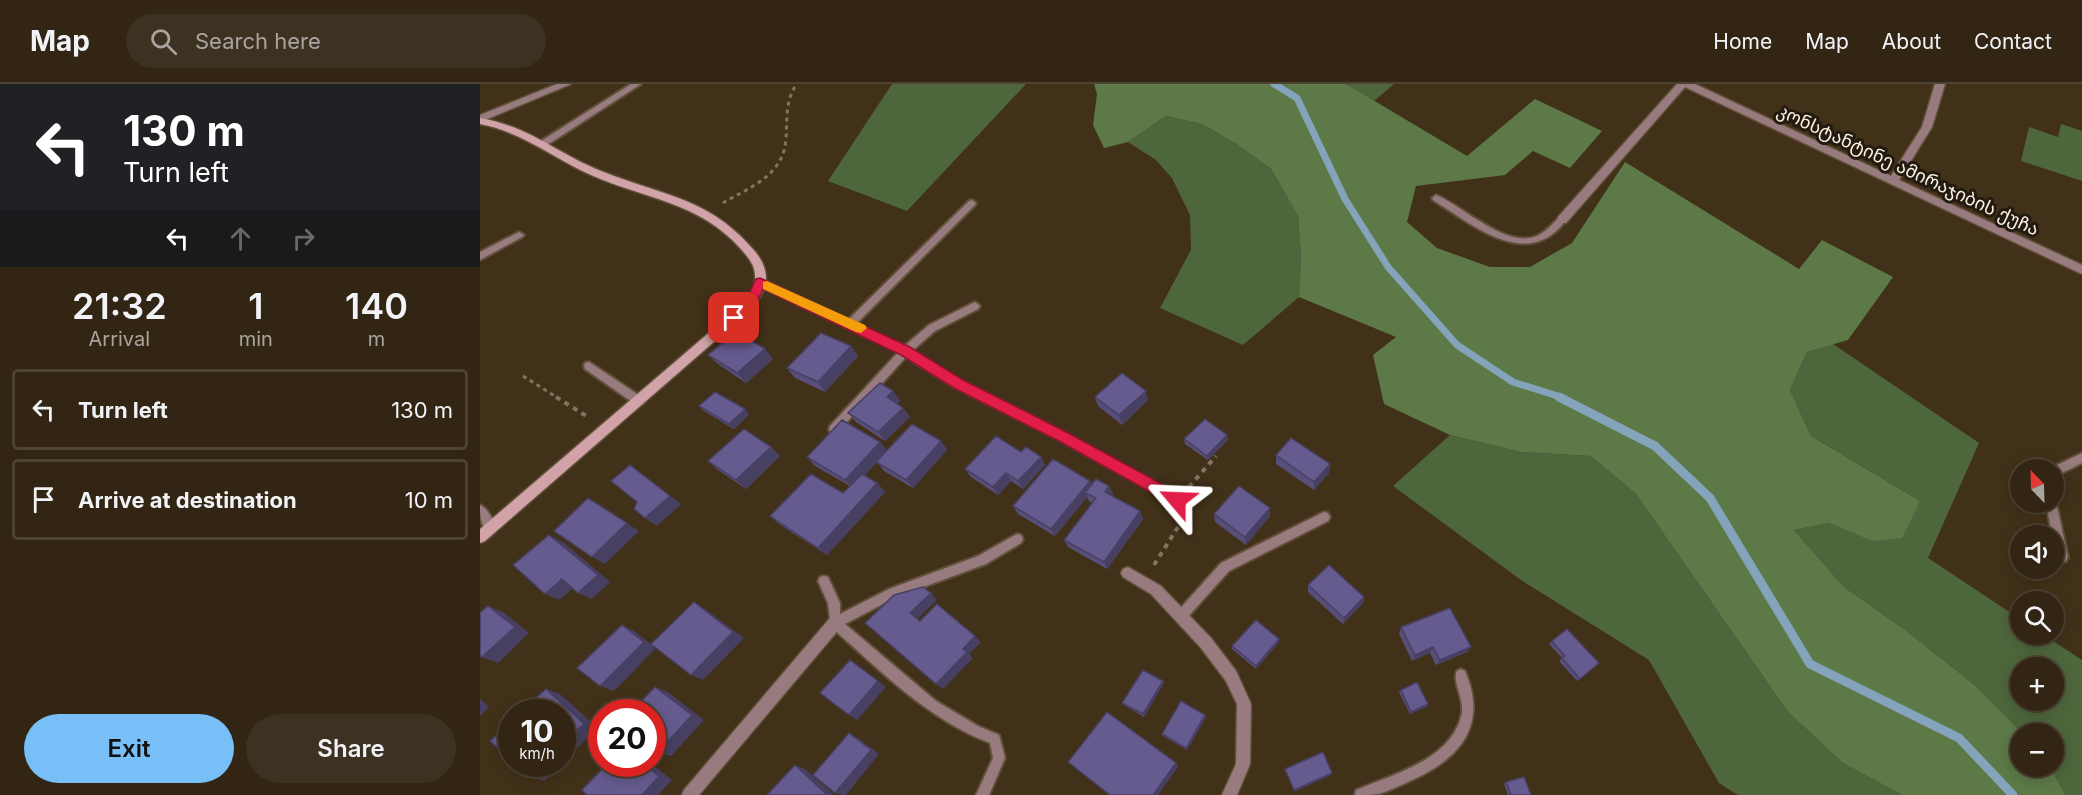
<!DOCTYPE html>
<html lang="en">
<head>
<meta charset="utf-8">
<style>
	body { margin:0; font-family:Inter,"Noto Sans Georgian",sans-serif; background:#3d3121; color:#f1f3f6; height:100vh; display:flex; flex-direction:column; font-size:22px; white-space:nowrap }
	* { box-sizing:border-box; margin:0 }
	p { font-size:20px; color:#a8a5a0 }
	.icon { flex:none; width:33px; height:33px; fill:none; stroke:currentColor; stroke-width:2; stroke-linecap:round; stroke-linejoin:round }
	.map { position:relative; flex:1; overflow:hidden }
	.panel { display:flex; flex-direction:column; background:#322513; width:480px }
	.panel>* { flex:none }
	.banner { background:#202124; color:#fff; overflow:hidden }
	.needle { width:39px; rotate:337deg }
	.tools { position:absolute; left:1530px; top:375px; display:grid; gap:12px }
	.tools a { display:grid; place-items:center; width:54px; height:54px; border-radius:50%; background:#322513; box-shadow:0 3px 15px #0003,0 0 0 2px #4d4233; font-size:30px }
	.speed { position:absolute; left:18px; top:615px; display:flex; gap:12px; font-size:30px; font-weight:700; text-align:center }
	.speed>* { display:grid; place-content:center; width:78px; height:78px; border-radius:50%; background:#322513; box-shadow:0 3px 15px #0003,0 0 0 2px #4d4233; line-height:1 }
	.speed small { font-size:15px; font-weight:400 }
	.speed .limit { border:9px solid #d22; background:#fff; color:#111 }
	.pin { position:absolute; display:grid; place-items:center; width:51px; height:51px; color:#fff; margin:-26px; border-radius:12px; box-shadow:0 3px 9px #0006 }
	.me { position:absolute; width:66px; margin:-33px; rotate:296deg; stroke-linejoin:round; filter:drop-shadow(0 0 4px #0008) }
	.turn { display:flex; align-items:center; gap:21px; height:126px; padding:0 24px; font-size:27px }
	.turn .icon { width:78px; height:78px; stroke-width:2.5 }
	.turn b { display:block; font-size:42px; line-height:51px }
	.lanes { display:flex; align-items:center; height:57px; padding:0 24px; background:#0003; justify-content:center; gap:30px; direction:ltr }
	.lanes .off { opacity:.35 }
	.eta { display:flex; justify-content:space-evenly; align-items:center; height:102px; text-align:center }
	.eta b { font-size:36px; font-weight:600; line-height:42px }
	.primary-button { display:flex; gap:12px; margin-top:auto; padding:12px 24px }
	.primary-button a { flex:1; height:69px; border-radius:36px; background:#78bff7; color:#111; font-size:24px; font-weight:600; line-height:69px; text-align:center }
	.primary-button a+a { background:#3d3121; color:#f1f3f6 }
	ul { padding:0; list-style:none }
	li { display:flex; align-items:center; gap:18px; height:81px; margin:0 12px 9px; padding:0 12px; border:3px solid #4d4233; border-radius:6px }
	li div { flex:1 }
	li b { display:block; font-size:22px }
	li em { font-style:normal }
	header { display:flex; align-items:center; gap:36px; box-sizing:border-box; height:84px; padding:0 30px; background:#322513; border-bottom:2px solid #4d4233 }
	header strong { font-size:28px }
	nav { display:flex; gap:33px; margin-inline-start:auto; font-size:21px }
	.search { width:420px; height:54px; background:#3d3121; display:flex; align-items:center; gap:15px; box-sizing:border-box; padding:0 21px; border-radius:33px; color:#a8a5a0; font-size:22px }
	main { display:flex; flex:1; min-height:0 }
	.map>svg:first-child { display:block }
</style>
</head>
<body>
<header>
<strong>Map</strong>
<div class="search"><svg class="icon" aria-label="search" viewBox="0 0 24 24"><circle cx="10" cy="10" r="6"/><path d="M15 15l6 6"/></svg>Search here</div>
<nav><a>Home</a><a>Map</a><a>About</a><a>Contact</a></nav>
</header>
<main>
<section class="panel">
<div class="banner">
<div class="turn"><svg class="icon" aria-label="left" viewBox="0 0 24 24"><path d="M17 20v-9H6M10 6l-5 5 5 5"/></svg><div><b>130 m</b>Turn left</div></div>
<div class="lanes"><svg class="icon" aria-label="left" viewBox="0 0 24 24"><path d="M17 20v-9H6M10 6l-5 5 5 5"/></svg><svg class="icon off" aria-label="ahead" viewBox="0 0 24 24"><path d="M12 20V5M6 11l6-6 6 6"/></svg><svg class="icon off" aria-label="right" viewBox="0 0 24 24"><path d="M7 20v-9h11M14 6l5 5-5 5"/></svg></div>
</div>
<div class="eta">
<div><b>21:32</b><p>Arrival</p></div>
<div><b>1</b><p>min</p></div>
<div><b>140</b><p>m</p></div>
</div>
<ul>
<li><svg class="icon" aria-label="left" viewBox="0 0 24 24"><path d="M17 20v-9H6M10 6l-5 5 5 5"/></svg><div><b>Turn left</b></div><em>130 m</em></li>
<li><svg class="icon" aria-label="arrive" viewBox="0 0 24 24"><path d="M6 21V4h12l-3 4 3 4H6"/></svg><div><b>Arrive at destination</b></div><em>10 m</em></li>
</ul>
<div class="primary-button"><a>Exit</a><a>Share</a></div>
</section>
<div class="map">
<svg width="1602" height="711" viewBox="0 0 1602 711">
	<rect width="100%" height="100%" fill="#423119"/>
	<path fill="#4e663c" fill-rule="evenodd" d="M412 0H546L427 127 348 97Z
		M866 0H914L894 17Z
		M686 32 722 40 758 61 791 85 818 132 821 171 819 213 763 261 680 224 711 166 710 131 692 94 676 76 648 58Z
		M1581 40 1602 47V97L1541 77 1549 43 1578 53Z
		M1353 260 1499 359 1448 474 1540 535V550L1564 551 1602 576V711H1586L1570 683 1574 682V650L1542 649 1497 603 1428 548 1364 503 1314 446 1349 439 1391 457 1440 417 1331 352 1310 306 1327 268ZM1540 584H1574V616H1540Z
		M970 351 1041 368 1111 372 1156 410 1308 628 1363 679 1422 711H1258L1239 699 1169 576 1041 496 913 402Z"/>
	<path fill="#5c7947" d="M614 0H866L987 72 1055 15 1122 47 1090 84 1053 67 1025 91 936 102 927 138 957 164 1010 183H1050L1092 159 1145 78 1319 185 1342 156 1413 193 1368 256 1327 268 1310 306 1331 352 1440 417 1422 454 1391 457 1349 439 1314 446 1364 503 1428 548 1497 603 1542 649 1540 682 1570 683 1586 711H1422L1363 679 1308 628 1156 410 1111 372 1041 368 970 351 904 320 893 271 916 253 819 213 821 171 818 132 791 85 758 61 722 40 686 32 648 58 624 64 613 41 617 10Z"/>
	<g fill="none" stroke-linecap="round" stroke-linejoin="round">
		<path stroke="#84a4bb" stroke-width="7" d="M794 0 817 14 865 115 908 183 977 261 1033 298 1084 314"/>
		<path stroke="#84a4bb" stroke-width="9" d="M1079 313 1175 362 1230 414 1330 580 1479 654 1533 711"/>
		<g stroke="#605039" stroke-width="4">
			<path id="lane" d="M151 0H161L67 61H61V57Z
				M956 111C983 122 1026 165 1057 152 1066 148 1072 140 1079 134L1082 133 1086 136C1048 188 993 141 953 116L952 114Z
				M492 116 496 119 495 121 374 242H368L366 239 368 236 489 117Z
				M39 148 44 151 42 153 0 176V168Z
				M495 218 500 222 498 225 455 247 432 267 482 297 587 350 701 413 702 416 701 419 697 421 693 419 579 356 474 303 426 273 358 348 354 349 350 348 349 345 350 342 422 264 449 241Z
				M109 278 163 314 164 317 163 320H155L105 285 104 282 105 279Z
				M1602 369V379L1580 390 1578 398 1574 400V386H1570L1571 384Z
				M1574 414 1576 418 1588 473 1586 477 1582 478 1578 477 1574 452H1572L1566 418H1574Z
				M0 421C8 424 13 437 17 444L15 448 11 449C0 444 0 432 0 421Z
				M844 428 848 429 850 433 848 437 749 487 705 536 701 538 697 536 695 532 697 528 741 479Z
				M537 450 541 451 543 455 541 459 506 480 416 513 365 540 456 617 498 642 519 651 525 674 509 711H496L513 674 510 659C447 635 400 586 351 543L348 519 338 497 340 493 344 492 348 493 360 519V530L409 505 498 472Z
				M981 585 985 587C1008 641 981 674 932 696 921 701 909 707 898 710 891 711 882 711 875 711L876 706C914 690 974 675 982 628 984 615 972 597 977 587Z"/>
		</g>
		<g stroke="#605039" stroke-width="3">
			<path id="street" d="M77 0H91L0 38V31Z
				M1197 0H1215L1411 92 1442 43 1455 0H1465L1452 43 1419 96 1602 181V190L1205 3 1086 139H1078L1077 136 1078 133Z
				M280 194 429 264 431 267 429 270H421L276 201 275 198Z
				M648 483 681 502 731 554 756 587 771 620 770 680 757 711H742L756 680 757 620 746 597 721 564 671 510 643 493 641 489 643 485Z
				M355 532 360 534 362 539 360 544 219 711H202L204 706 350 534Z"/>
		</g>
		<g stroke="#605039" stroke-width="3">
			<path id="secondary" d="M0 34C51 43 76 69 121 87 177 110 227 113 270 162 278 170 286 181 286 194 286 205 279 214 274 223L5 457 0 459V445L266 217C270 209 276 202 275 192 275 181 268 173 260 164 219 118 165 115 111 91 73 74 42 48 0 40Z"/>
		</g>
		<path stroke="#837460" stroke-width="3" stroke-dasharray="4 4" stroke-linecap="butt" d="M243 119C261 108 285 99 297 81 315 57 298 25 317 0
			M43 292 78 314"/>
		<path stroke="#837460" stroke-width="4" stroke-dasharray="5 5" stroke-linecap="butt" d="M76 313 108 333
			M709 403 736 372
			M674 481 705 432"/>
		<use href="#lane" fill="#987b7f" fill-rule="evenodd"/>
		<use href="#street" fill="#987b7f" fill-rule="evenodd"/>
		<use href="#secondary" fill="#d1a3a8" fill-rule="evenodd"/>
	</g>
	<path fill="#584e7a" d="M371 262 378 272 345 308 315 294 307 284Z
		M228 271 293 275 266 299 238 280Z
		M413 307 420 317 417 320 423 324 430 333 405 357 376 338 368 329Z
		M615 313 668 316 642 341 618 322Z
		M219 322 269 330 254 345 224 327Z
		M747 351 748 356 728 376 705 360 704 355Z
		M461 357 467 366 433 404 404 387 397 378 384 391 397 399 405 408 347 471 299 440 290 432 363 409 370 402 335 382 327 373 400 358 407 367Z
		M291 363 300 372 266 405 238 386 228 377Z
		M541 368 561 373 565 381 543 405 531 397 518 411 491 393 485 385Z
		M796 371 850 380 849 389 834 406 796 380Z
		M610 397 612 400 629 402 633 410 631 411 663 435 627 485 588 463 584 456 612 419 609 417 607 413 575 452 538 430 533 422Z
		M734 430 790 432 766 461 735 438Z
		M828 501 884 513 883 519 863 540 828 508Z
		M921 543 991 563 987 568 956 581 950 569 932 577 919 550Z
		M1072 557 1119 579 1097 597 1079 577 1082 574 1069 560Z
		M799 558 776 585 752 565V562Z
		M683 597 684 599 664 633 644 621 642 619Z
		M921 606 948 620 946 623 930 630 919 608Z
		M725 631 726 633 707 666 683 652 682 650Z
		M1026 698 1051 711H1028L1024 700Z"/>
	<path fill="#474063" d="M371 262 378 272 345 308 338 298Z
		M285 265 293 275 266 299 257 289Z
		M413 307 420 317 414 322 407 313Z
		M666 307 668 316 642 341 639 331Z
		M423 324 430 333 405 357 398 348Z
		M265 325 269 330 254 345 249 340Z
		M747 351 748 356 728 376 727 372Z
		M461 357 467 366 433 404 426 396Z
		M400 358 407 367 373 404 365 396Z
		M291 363 300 372 266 405 256 396Z
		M561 373 565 381 543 405 538 397Z
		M850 380 849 389 834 406V398Z
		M150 381 201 420 177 442 165 434Z
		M526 389 531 397 518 411 513 403Z
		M610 397 614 405 605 409 607 413 575 452 571 445Z
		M397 399 405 408 347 471 338 464Z
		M629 402 633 410 628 416 625 408Z
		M108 414 159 447 125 480 112 473Z
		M790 424V432L766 461 765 453Z
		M660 427 663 435 627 485 624 478Z
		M69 451 83 458 130 498 112 515 98 509Z
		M82 495 96 501 80 516 65 510Z
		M451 509 457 516 437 535 430 529Z
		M884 513 883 519 863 540 864 534Z
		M214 518 225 525 264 554 223 596 211 591Z
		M8 522 23 528 49 549 18 579 2 573Z
		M142 541 154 547 176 564 134 607 120 602Z
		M495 552 501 558 489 570 493 574 463 605 456 600 483 565Z
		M799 555V558L776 585V582Z
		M953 563 950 569 932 577 935 571Z
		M991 563 987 568 956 581 960 576Z
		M370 576 406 603 377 636 369 631Z
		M683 597 684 599 664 633 663 630Z
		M175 603 188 608 224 636 191 672 178 668Z
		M66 605 80 610 118 644 82 679V660Z
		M0 615 9 623 0 632Z
		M948 620 946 623 930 630 931 628Z
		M725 631 726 633 707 666 706 664Z
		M369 649 378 654 399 670 366 711H362L355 709Z
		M696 679 698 683 678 711H673Z
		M62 680H82L64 697 49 693Z
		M163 680H171L192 696 178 711H162Z
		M315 681 325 685 354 711H347Z
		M852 689 851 691 814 708V706Z"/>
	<path fill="#665b8e" stroke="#474063" stroke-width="1.5" d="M256 247 285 265 257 289 228 271Z
		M341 249 371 262 338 298 307 284Z
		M642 289 666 307 639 331 615 313Z
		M400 299 413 307 407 313 423 324 398 348 368 329Z
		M235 308 265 325 249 340 219 322Z
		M725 335 747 351 727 372 704 355Z
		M362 336 400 358 365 396 327 373Z
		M432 340 461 357 426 396 396 378Z
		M264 345 291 363 256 396 228 377Z
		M516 352 541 368 546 363 561 373 538 397 526 389 513 403 485 385Z
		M811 354 850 380 834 398 796 371Z
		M573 375 610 397 571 445 533 422Z
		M150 381 190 412 165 434 154 425 157 418 131 397Z
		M331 390 363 409 382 390 397 399 338 464 290 432Z
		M616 395 629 402 625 408 660 427 624 478 584 456 616 414 605 409Z
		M759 402 790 424 765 453 734 430Z
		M108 414 147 439 112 473 74 447Z
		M69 451 118 491 98 509 82 495 65 510 33 481Z
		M849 481 884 513 864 534 828 501Z
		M443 503 451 509 430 529 440 537 457 520 495 552 483 565 487 568 456 600 385 539 414 511Z
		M214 518 253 548 211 591 171 560Z
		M8 522 35 543 2 573 0 572V529Z
		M970 524 991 563 960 576 953 563 935 571 921 543Z
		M776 536 799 555 776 582 752 562Z
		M142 541 164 558 120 602 97 584Z
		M1087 545 1119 579 1100 595 1082 574 1085 572 1072 557Z
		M370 576 398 597 369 631 340 609Z
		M663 586 683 597 663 630 642 619Z
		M937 598 948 620 931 628 921 606Z
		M175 603 212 631 178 668 172 663V628H151Z
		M66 605 104 640 82 660V628H40Z
		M701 617 725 631 706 664 682 650Z
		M627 628 696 679 673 711H630L588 678Z
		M32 637V677L10 657Z
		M369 649 391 666 355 709 333 691Z
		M843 668 852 689 814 706 805 685Z
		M34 680H62L49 693Z
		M127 680H163L179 692 162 711H107L102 706Z
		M315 681 347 711H287Z
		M1044 693 1051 711H1031L1026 698Z"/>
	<path fill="#e11d48" stroke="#92132f" stroke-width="1.5" d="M280 194 430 263 483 296 588 349 702 411V420H692L579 357 474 304 421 271 283 205 275 223 259 237H250V230L266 216 276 195Z"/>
	<path fill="#f59e0b" d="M287 197 385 241 387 244 381 249 376 248 283 205V198Z"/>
	<g text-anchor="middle" stroke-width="6" stroke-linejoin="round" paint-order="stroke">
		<g font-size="18" fill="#fcf1e3" stroke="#231b10">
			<text transform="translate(1428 86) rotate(25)" y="6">კონსტანტინე ამირაჯიბის ქუჩა</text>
		</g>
	</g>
</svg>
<div class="tools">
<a><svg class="needle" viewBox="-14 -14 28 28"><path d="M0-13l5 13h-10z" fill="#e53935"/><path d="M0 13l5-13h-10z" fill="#a8a5a0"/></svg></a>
<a><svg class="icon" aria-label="sound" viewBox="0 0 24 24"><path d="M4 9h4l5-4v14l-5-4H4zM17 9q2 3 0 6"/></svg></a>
<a><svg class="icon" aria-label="search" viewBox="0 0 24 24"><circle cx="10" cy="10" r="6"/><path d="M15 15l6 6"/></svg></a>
<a>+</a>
<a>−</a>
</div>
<div class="speed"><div>10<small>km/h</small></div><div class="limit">20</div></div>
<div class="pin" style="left:254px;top:234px;background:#d93025"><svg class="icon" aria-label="arrive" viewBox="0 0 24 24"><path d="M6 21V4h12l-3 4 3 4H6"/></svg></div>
<svg class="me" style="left:697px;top:416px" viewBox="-20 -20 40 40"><path d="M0-17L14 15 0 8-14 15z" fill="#e11d48" stroke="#fff" stroke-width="4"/></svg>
</div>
</main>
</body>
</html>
